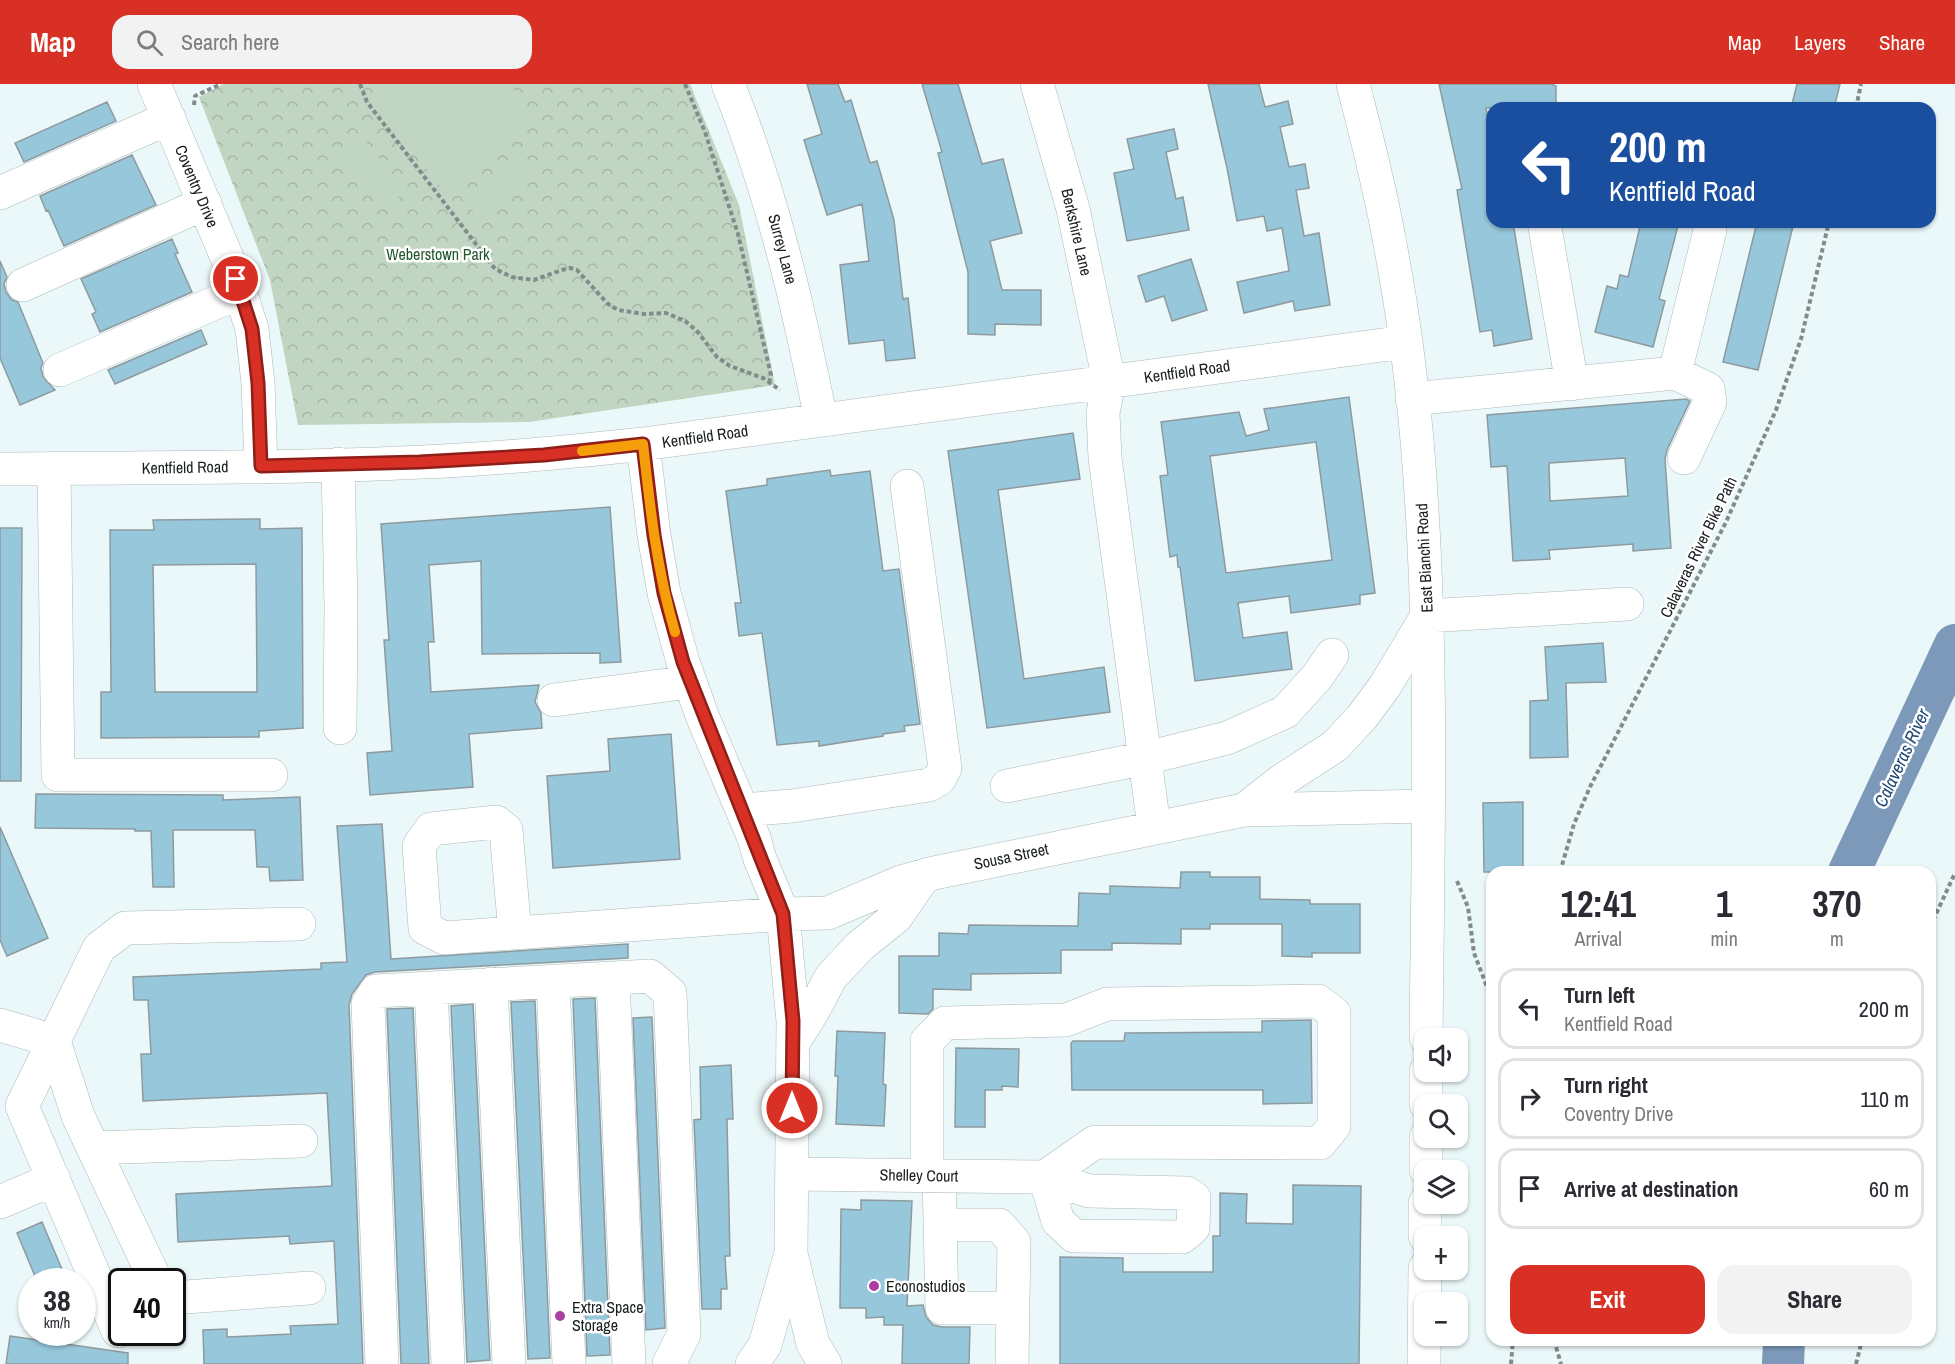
<!DOCTYPE html>
<html lang="en">
<head>
<meta charset="utf-8">
<style>
	body { margin:0; font-family:"Archivo Narrow",sans-serif; background:#f2f2f3; color:#2b2b33; height:100vh; display:flex; flex-direction:column; font-size:22px; white-space:nowrap }
	* { box-sizing:border-box; margin:0 }
	p { font-size:20px; color:#7c7c81 }
	.icon { flex:none; width:33px; height:33px; fill:none; stroke:currentColor; stroke-width:2; stroke-linecap:round; stroke-linejoin:round }
	.map { position:relative; flex:1; overflow:hidden }
	.side { position:absolute; left:1486px; top:782px; width:450px; height:480px; display:flex; flex-direction:column; background:#fff; border-radius:18px; box-shadow:0 2px 4px #0004 }
	.side>* { flex:none }
	.top-card { position:absolute; left:1486px; top:18px; width:450px; height:126px; border-radius:18px; box-shadow:0 2px 4px #0004; background:#1a4fa0; color:#fff; overflow:hidden }
	.fabs { position:absolute; left:1414px; top:944px; display:grid; gap:12px }
	.fabs a { display:grid; place-items:center; width:54px; height:54px; border-radius:12px; background:#fff; box-shadow:0 2px 4px #0004; font-size:30px }
	.speed { position:absolute; left:18px; top:1184px; display:flex; gap:12px; font-size:30px; font-weight:700; text-align:center }
	.speed>* { display:grid; place-content:center; width:78px; height:78px; border-radius:50%; background:#fff; box-shadow:0 2px 4px #0004; line-height:1 }
	.speed small { font-size:15px; font-weight:400 }
	.speed .limit { border:3px solid #111; border-radius:9px; background:#fff; color:#111 }
	.pin { position:absolute; display:grid; place-items:center; width:51px; height:51px; color:#fff; margin:-26px; border:3px solid #fff; border-radius:50%; box-shadow:0 2px 6px #0007 }
	.me { position:absolute; width:66px; margin:-33px; rotate:0deg; stroke-linejoin:round; filter:drop-shadow(0 0 4px #0008) }
	.turn { display:flex; align-items:center; gap:21px; height:126px; padding:0 24px; font-size:27px }
	.turn .icon { width:78px; height:78px; stroke-width:2.5 }
	.turn b { display:block; font-size:42px; line-height:51px }
	.eta { display:flex; justify-content:space-evenly; align-items:center; height:102px; text-align:center }
	.eta b { font-size:36px; font-weight:800; line-height:42px }
	.button { display:flex; gap:12px; margin-top:auto; padding:12px 24px }
	.button a { flex:1; height:69px; border-radius:18px; background:#d93025; color:#fff; font-size:24px; font-weight:800; line-height:69px; text-align:center }
	.button a+a { background:#f2f2f3; color:#2b2b33 }
	ul { padding:0; list-style:none }
	li { display:flex; align-items:center; gap:18px; height:81px; margin:0 12px 9px; padding:0 12px; border:3px solid #e1e1e2; border-radius:18px }
	li div { flex:1 }
	li b { display:block; font-size:22px }
	li em { font-style:normal }
	header { display:flex; align-items:center; gap:36px; box-sizing:border-box; height:84px; padding:0 30px; background:#d93025; color:#fff }
	header strong { font-size:28px }
	nav { display:flex; gap:33px; margin-inline-start:auto; font-size:21px }
	.search { width:420px; height:54px; background:#f2f2f3; display:flex; align-items:center; gap:15px; box-sizing:border-box; padding:0 21px; border-radius:18px; color:#7c7c81; font-size:22px }
	.map>svg:first-child { display:block }
</style>
</head>
<body>
<header>
<strong>Map</strong>
<div class="search"><svg class="icon" aria-label="search" viewBox="0 0 24 24"><circle cx="10" cy="10" r="6"/><path d="M15 15l6 6"/></svg>Search here</div>
<nav><a>Map</a><a>Layers</a><a>Share</a></nav>
</header>
<div class="map">
<svg width="1955" height="1280" viewBox="0 0 1955 1280">
	<defs>
		<pattern id="park-crowns" width="20" height="18" patternUnits="userSpaceOnUse" patternTransform="scale(1.5)"><rect width="20" height="18" fill="#c0d6c2"/><path d="M2 6a3 3 0 1 1 6 0M12 15a3 3 0 1 1 6 0" fill="none" stroke="#a4b7a6"/></pattern>
	</defs>
	<rect width="100%" height="100%" fill="#ebf8f9"/>
	<path fill="url(#park-crowns)" d="M224 0H690L739 121 775 301 529 338 298 341 270 196 199 13Z"/>
	<path fill="#c0d6c2" d="M385 0H509L538 37 447 111 369 13Z
		M362 53 405 108 381 126 339 72Z
		M519 70 533 87 477 132 464 114Z"/>
	<g fill="none" stroke-linecap="round" stroke-linejoin="round">
		<path stroke="#7c99b9" stroke-width="42" d="M1849 788 1955 561
			M1783 1280 1784 1256"/>
	</g>
	<path fill="#96c7db" stroke="#8f9a9f" stroke-width="1.5" fill-rule="evenodd" d="M807 0H838L845 18 851 16 870 79 877 77 894 136 903 215 908 214 915 274 886 277 884 256 849 260 840 181 869 177 862 120 827 131 804 56 822 50Z
		M922 0H958L982 80 1003 75 1022 149 990 157 1002 206H1041V241L995 240V251L968 250V188L938 69 942 68Z
		M1208 0H1259L1265 23 1288 17 1293 40 1280 43 1289 83 1305 80 1309 104 1296 106 1304 152 1319 149 1330 221 1295 227 1293 217 1244 229 1237 198 1289 187 1282 144 1267 147 1264 132 1237 137 1227 84Z
		M1439 0H1551L1556 2V24H1486L1492 54V138H1513L1532 255 1494 262 1492 246 1480 248 1457 106 1462 105Z
		M1797 0H1840L1834 24H1791Z
		M107 18 116 37 24 78 15 59Z
		M1174 45 1178 65 1166 68 1176 115 1183 113 1189 146 1127 157 1114 89 1134 85 1127 55Z
		M132 71 156 121 64 162 48 126 46 127 40 112Z
		M1641 138H1679L1659 215 1665 217 1653 263 1595 248 1607 202 1617 205 1620 191 1628 193Z
		M1757 138H1794L1758 286 1723 278Z
		M172 155 178 169 175 170 192 208 100 248 92 230 96 228 81 195Z
		M1191 175 1207 226 1172 237 1164 212 1146 218 1138 192Z
		M0 177 7 193 4 200 6 208 12 216 18 218 43 279 41 284 43 293 55 306 20 321 0 274Z
		M201 246 207 260 115 300 108 286Z
		M1349 313 1375 509 1360 511V520L1291 529 1289 512 1238 519 1243 554 1287 548 1292 585 1195 597 1180 483H1178L1177 471 1170 473 1160 392 1168 391 1161 338 1239 328 1246 352 1269 346 1264 325ZM1316 358 1332 476 1226 489 1210 372Z
		M1686 315 1690 317 1667 366 1665 375 1671 464 1633 467V460L1549 466 1550 475 1513 477 1507 382 1491 383 1487 331ZM1625 374 1628 412 1550 417 1549 379Z
		M1073 349 1080 395 998 406 1024 595 1104 583 1110 628 987 644 948 367Z
		M830 386 831 392 870 387 883 487 899 485 920 640 904 642 905 647 883 650V652L819 662V657L777 661 762 549 739 552 735 519H741L726 407 767 401V395Z
		M610 423 621 578 600 579V569L482 570 481 477 429 481 434 558H428L431 608 539 601 535 618 541 629 542 644 469 650 473 703 370 711 367 669 392 667 384 556H389L381 440Z
		M260 435V445L302 444 303 644 259 647V653L101 654V608H111L110 446H154L153 436ZM256 480 257 608H155L153 481Z
		M0 444H22L21 697H0Z
		M1603 559 1606 598 1566 599 1568 673 1530 674V617L1548 616 1545 563Z
		M671 650 680 775 553 784 547 692 610 687 608 655Z
		M36 710 223 711V716L300 713 303 796 270 797 269 783H257L255 746H173L174 803H153L151 747H135V745L35 744Z
		M1523 718V788H1484L1483 719Z
		M382 740 391 875 628 860V874L375 888 366 891 352 910 349 921 363 1280H204L203 1246 227 1245V1253L291 1250 290 1242 338 1240 334 1157 290 1160 289 1152 178 1158 176 1110 332 1102 327 1009 143 1017 141 970H151L148 916H134L133 893 321 885V879L347 878 337 742Z
		M0 743 48 854 7 872 0 856Z
		M1181 788H1210V793H1260V815L1310 816V820H1360V869H1312V873L1282 872V840H1210V845H1181V860L1112 859V866H1061V889L971 890V906L933 905V925L928 930 899 929V872H939V849L968 850 969 841 1078 842 1079 809 1110 810V802L1180 804Z
		M595 914 610 1271 587 1272 573 915Z
		M535 917 550 1274 528 1275 511 918Z
		M473 920 490 1276 467 1278 451 922Z
		M413 924 429 1280H401L387 925Z
		M652 933 665 1244 646 1246 633 934Z
		M1311 936 1312 1019 1263 1020V1006H1072L1071 959 1073 957H1124L1125 949 1262 948V937Z
		M837 947 885 949 883 1000 886 1001 884 1042 836 1040 838 992H835Z
		M956 964 1019 965 1018 1003 1002 1002V1006H985V1043H955Z
		M731 981 733 1035H727L730 1172H725L727 1205H721V1225H702L694 1036 701 1035 700 983Z
		M1293 1101 1361 1102 1359 1280H1060V1173L1123 1174V1188H1213V1152H1220V1109L1247 1110 1246 1139 1293 1140Z
		M861 1116 912 1117 907 1222 923 1221 926 1233 933 1241 942 1243H970L969 1280H902L903 1241H884V1233L866 1234V1224H840L841 1125 861 1126Z
		M42 1138 67 1197H37L17 1149Z
		M10 1252 128 1269V1280H6Z"/>
	<g fill="none" stroke-linecap="round" stroke-linejoin="round">
		<g stroke="#acb8b9" stroke-width="34">
			<path id="minor" d="M154 0 236 195 252 245 258 299 261 382
				M728 0C772 109 798 220 821 336
				M1037 0 1073 125 1109 297 1103 329 1105 374 1154 743
				M1353 0C1366 51 1380 103 1389 155 1402 221 1411 289 1417 356 1434 555 1428 755 1426 954
				M0 109 169 34
				M1544 138 1572 300
				M23 201 205 119
				M60 286 240 208
				M1675 289 1708 305 1710 318 1684 374
				M1412 315 1675 289 1710 146
				M643 360 654 451 664 509 683 578 703 634 754 754 760 775 783 830 793 937 791 1169 765 1261 752 1280
				M338 380 341 522 340 644
				M54 384 58 691H271
				M0 385C140 383 281 385 422 378 496 375 569 368 643 360L1405 258
				M554 616 690 598
				M1007 702 1146 674 1227 654 1285 628 1317 593 1332 571
				M742 726 792 722 929 701 939 695 945 684 907 402
				M1244 726 1281 697 1335 662 1362 633 1385 602 1427 532 1627 520
				M515 849 506 746 496 738 431 745 419 762 425 844 444 854 783 830 828 829 901 798 934 789 1244 726 1428 722
				M613 894 629 1280
				M553 897 569 1280
				M491 900 509 1280
				M431 904 448 1280
				M0 941 54 957
				M54 957 78 1032 156 1197
				M793 959 813 927 831 893 860 862 896 833 925 791
				M1426 1020V987
				M93 1064 301 1057
				M1426 1086V1053
				M792 1090 1045 1093 1089 1107 1187 1109 1194 1114 1193 1144 1182 1153 1074 1152 1058 1137 1045 1093
				M927 1091V957L945 939 1066 936 1107 920 1318 917 1334 929V1042L1320 1059 1095 1058 1045 1093
				M939 1091 942 1224H1013
				M0 1118 54 1095
				M940 1141H999L1014 1158 1012 1280
				M1425 1152V1119
				M791 1170 813 1260 825 1280
				M172 1214 309 1204
				M118 1247 22 1022 99 864 125 844 299 840
				M382 1280 368 920 376 907 650 892 670 909 684 1250 669 1280
				M1424 1280 1425 1184"/>
		</g>
		<path stroke="#828b8c" stroke-width="4" stroke-dasharray="4.5 3" stroke-linecap="butt" d="M360 0 367 18 495 185 512 193 534 196 562 186 570 184 577 186 608 220 618 226 644 230 666 229 685 237 697 247 717 273 730 282 763 294 780 306
			M685 0 705 48 738 150 771 291 769 299
			M194 21 195 12 221 0
			M1856 24 1861 0
			M1560 788 1574 740 1590 703 1726 438 1776 326 1801 255 1829 138
			M1457 797 1468 823 1474 869 1492 916
			M1930 843 1955 789
			M1554 1256 1561 1280
			M1511 1280 1513 1256
			M1856 1280 1862 1256"/>
		<use href="#minor" stroke="#fff" stroke-width="33"/>
	</g>
	<g fill="none" stroke-linecap="round" stroke-linejoin="round">
		<g stroke="#8d1f18" stroke-width="15">
			<path id="route" d="M236 195 252 245 258 299 261 382 420 378 544 371 643 360 654 451 664 509 683 578 783 830 793 937 792 1024"/>
		</g>
		<use href="#route" stroke="#d93025" stroke-width="10"/>
		<path stroke="#f59e0b" stroke-width="10" d="M582 367 643 360C650 424 657 487 675 548"/>
	</g>
	<g fill="#a840a3" stroke="#fff" stroke-width="2">
		<circle cx="874" cy="1202" r="6"/>
		<circle cx="560" cy="1232" r="6"/>
	</g>
	<g text-anchor="middle" stroke-width="5" stroke-linejoin="round" paint-order="stroke">
		<g font-size="16" fill="#1a1f1f" stroke="#fff">
			<text transform="translate(197 102) rotate(67)" y="6">Coventry Drive</text>
			<text transform="translate(1077 148) rotate(77)" y="6">Berkshire Lane</text>
			<text transform="translate(783 165) rotate(75)" y="6">Surrey Lane</text>
			<text transform="translate(1187 287) rotate(-8)" y="6">Kentfield Road</text>
			<text transform="translate(705 352) rotate(-8)" y="6">Kentfield Road</text>
			<text transform="translate(185 383) rotate(-1)" y="6">Kentfield Road</text>
			<text transform="translate(1698 463) rotate(-64)" y="6">Calaveras River Bike Path</text>
			<text transform="translate(1424 474) rotate(-93)" y="6">East Bianchi Road</text>
			<text transform="translate(1011 772) rotate(-12)" y="6">Sousa Street</text>
			<text transform="translate(919 1091) rotate(1)" y="6">Shelley Court</text>
		</g>
		<g font-size="16" fill="#22572d" stroke="#fff">
			<text x="438" y="176">Weberstown Park</text>
		</g>
		<g font-size="16" fill="#1a1f1f" stroke="#fff" text-anchor="start">
			<text x="886" y="1208">Econostudios</text>
			<text x="572" y="1229">Extra Space<tspan x="572" dy="18">Storage</tspan></text>
		</g>
		<g font-size="18" font-style="italic" fill="#1e4975" stroke="#fff">
			<text transform="translate(1902 674) rotate(-65)" y="6">Calaveras River</text>
		</g>
	</g>
</svg>
<div class="fabs">
<a><svg class="icon" aria-label="sound" viewBox="0 0 24 24"><path d="M4 9h4l5-4v14l-5-4H4zM17 9q2 3 0 6"/></svg></a>
<a><svg class="icon" aria-label="search" viewBox="0 0 24 24"><circle cx="10" cy="10" r="6"/><path d="M15 15l6 6"/></svg></a>
<a><svg class="icon" aria-label="layers" viewBox="0 0 24 24"><path d="M12 4l9 5-9 5-9-5zM3 14l9 5 9-5"/></svg></a>
<a>+</a>
<a>−</a>
</div>
<div class="speed"><div>38<small>km/h</small></div><div class="limit">40</div></div>
<div class="pin" style="left:236px;top:195px;background:#d93025"><svg class="icon" aria-label="arrive" viewBox="0 0 24 24"><path d="M6 21V4h12l-3 4 3 4H6"/></svg></div>
<svg class="me" style="left:792px;top:1024px" viewBox="-20 -20 40 40"><circle r="17" fill="#d93025" stroke="#fff" stroke-width="3"/><path d="M0-11L8 9 0 5-8 9z" fill="#fff"/></svg>
<div class="top-card">
<div class="turn"><svg class="icon" aria-label="left" viewBox="0 0 24 24"><path d="M17 20v-9H6M10 6l-5 5 5 5"/></svg><div><b>200 m</b>Kentfield Road</div></div>
</div>
<section class="side">
<div class="eta">
<div><b>12:41</b><p>Arrival</p></div>
<div><b>1</b><p>min</p></div>
<div><b>370</b><p>m</p></div>
</div>
<ul>
<li><svg class="icon" aria-label="left" viewBox="0 0 24 24"><path d="M17 20v-9H6M10 6l-5 5 5 5"/></svg><div><b>Turn left</b><p>Kentfield Road</p></div><em>200 m</em></li>
<li><svg class="icon" aria-label="right" viewBox="0 0 24 24"><path d="M7 20v-9h11M14 6l5 5-5 5"/></svg><div><b>Turn right</b><p>Coventry Drive</p></div><em>110 m</em></li>
<li><svg class="icon" aria-label="arrive" viewBox="0 0 24 24"><path d="M6 21V4h12l-3 4 3 4H6"/></svg><div><b>Arrive at destination</b></div><em>60 m</em></li>
</ul>
<div class="button"><a>Exit</a><a>Share</a></div>
</section>
</div>
</body>
</html>
